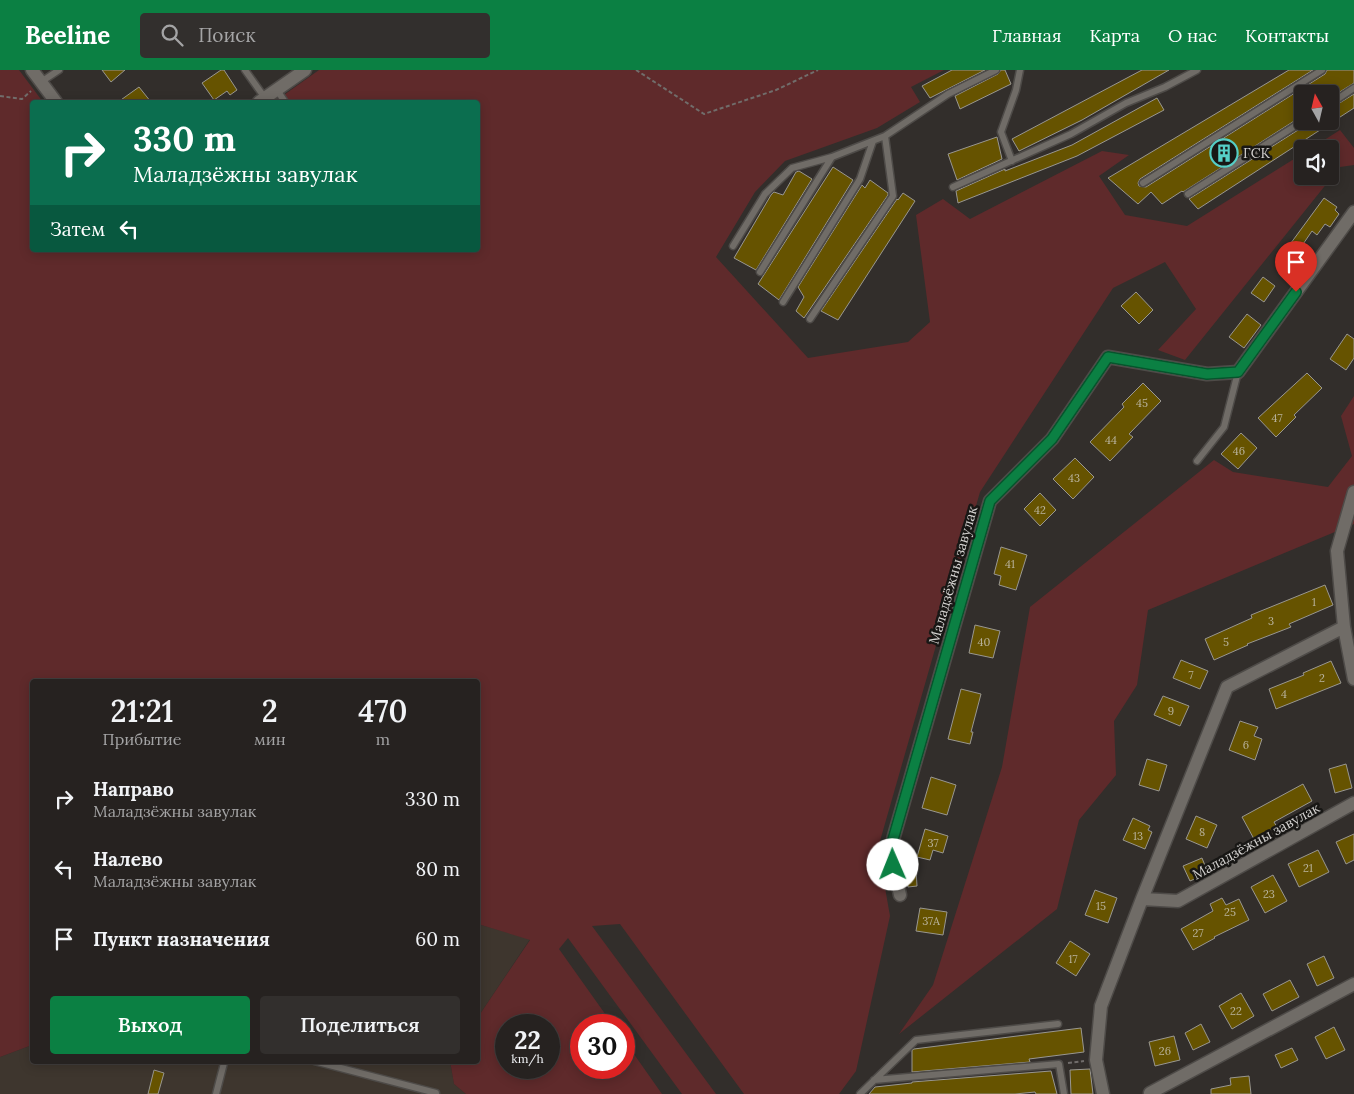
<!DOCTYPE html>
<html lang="ru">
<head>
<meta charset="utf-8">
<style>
	body { margin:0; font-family:Lora,serif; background:#322f2d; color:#f1f3f6; height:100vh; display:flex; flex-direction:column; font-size:19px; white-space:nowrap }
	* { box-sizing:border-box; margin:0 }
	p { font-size:16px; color:#a4a4a5 }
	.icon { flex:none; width:28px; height:28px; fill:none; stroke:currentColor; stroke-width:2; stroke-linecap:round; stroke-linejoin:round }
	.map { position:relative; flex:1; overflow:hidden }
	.sheet { position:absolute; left:30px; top:609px; width:450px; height:385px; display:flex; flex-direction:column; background:#262220; border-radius:5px; box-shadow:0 2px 12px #0003,0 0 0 1px #423f3e }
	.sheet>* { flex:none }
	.top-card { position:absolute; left:30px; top:30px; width:450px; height:152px; border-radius:5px; box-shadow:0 2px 12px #0003,0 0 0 1px #423f3e; background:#0b6e4f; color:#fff; overflow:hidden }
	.needle { width:32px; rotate:352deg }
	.tools { position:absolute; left:1294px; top:15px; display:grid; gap:10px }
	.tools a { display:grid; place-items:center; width:45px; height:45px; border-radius:5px; background:#262220; box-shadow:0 2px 12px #0003,0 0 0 1px #423f3e; font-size:25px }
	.speed { position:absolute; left:495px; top:944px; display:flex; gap:10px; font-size:25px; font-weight:700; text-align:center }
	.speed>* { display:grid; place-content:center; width:65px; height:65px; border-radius:50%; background:#262220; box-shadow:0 2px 12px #0003,0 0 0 1px #423f3e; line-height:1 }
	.speed small { font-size:12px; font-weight:400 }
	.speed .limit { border:8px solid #d22; background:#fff; color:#111 }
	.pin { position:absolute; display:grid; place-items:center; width:42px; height:42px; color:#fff; margin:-51px -21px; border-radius:50% 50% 50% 0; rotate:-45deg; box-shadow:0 0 5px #0007 }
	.pin .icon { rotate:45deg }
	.me { position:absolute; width:55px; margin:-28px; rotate:359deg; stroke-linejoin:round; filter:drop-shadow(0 0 4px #0008) }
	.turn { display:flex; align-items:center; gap:18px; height:105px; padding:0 20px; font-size:22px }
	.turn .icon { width:65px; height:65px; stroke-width:2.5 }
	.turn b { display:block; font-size:35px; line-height:42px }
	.then { display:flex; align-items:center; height:48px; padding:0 20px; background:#0003; gap:10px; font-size:19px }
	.eta { display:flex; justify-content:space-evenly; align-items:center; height:85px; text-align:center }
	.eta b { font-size:30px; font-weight:600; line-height:35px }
	.primary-button { display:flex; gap:10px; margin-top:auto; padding:10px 20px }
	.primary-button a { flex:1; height:58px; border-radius:5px; background:#0b8043; color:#fff; font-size:20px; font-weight:600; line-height:58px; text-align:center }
	.primary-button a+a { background:#322f2d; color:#f1f3f6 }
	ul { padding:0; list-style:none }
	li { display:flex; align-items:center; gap:15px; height:70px; padding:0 20px }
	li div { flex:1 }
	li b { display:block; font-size:19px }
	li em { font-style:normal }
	header { display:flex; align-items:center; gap:30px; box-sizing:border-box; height:70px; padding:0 25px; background:#0b8043; color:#fff }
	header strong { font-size:24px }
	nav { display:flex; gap:28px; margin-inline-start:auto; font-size:18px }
	.search { width:350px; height:45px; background:#322f2d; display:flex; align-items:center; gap:12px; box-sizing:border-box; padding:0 18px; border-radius:5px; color:#a4a4a5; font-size:19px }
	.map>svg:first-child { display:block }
</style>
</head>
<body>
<header>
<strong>Beeline</strong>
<div class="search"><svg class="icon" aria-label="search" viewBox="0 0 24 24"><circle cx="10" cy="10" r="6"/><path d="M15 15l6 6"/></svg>Поиск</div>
<nav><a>Главная</a><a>Карта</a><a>О нас</a><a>Контакты</a></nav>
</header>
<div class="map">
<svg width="1354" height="1024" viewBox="0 0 1354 1024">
	<rect width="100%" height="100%" fill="#322e2b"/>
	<path fill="#3e362e" d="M478 854 530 869 478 947Z
		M32 975V991H450L454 1014 466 1024H0V987Z"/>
	<path fill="#5f2a2b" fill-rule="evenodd" d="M0 0H19L43 32H32V180H478V32H274L319 0H944L911 17 920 32 877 58 785 91 755 122 716 187 808 288 908 272 930 252 916 145 943 129 970 149 1102 81 1129 85 1099 106 1125 145 1187 156 1302 84V106H1330V79H1310L1340 60 1354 78V95L1340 97 1185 290 1158 280 1196 239 1165 192 1113 218 980 422 878 778 890 846 856 1001 839 1024H744L620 854 592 856 716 1024H682L568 868 559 879 613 955H581V998H624V970L662 1024H466L454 1014 450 991H478V947L530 870 478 854V611H32V975L0 987ZM506 955H549V998H506Z
		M1354 326V454L1148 540 1137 615 1114 651 1116 705 1079 750 1057 839 899 964 933 915 1002 697 1030 537 1214 390 1233 402 1328 417 1352 386 1341 346Z"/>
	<path fill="#665300" stroke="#999791" d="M102 0H125L111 12Z
		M221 0H224L237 20 230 25 227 21 214 30 202 13Z
		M952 0H985L930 28 922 16Z
		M1001 0H1005L1011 14 960 39 955 26 998 4Z
		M1142 0H1169L1082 50 1019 81 1012 69Z
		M1289 0H1313L1140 109 1138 113 1139 116 1146 117 1325 4 1327 0H1354V13L1330 28V24H1302V46L1183 122 1182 121 1162 134 1151 122 1138 134 1108 108Z
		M139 17 151 32H118Z
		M1354 24V38L1198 139 1189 129 1306 55 1308 51H1330V39Z
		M1157 28 1164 40 1077 86 958 133 956 121 1005 99V101L1072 75Z
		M997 67 1002 89 957 110 948 84Z
		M833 97 853 110 779 230 758 214Z
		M799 101 812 109 756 200 734 188 771 125 774 122 783 125 796 102Z
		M870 110 888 123V125L804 248 796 241 804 227 798 217 862 115 865 118Z
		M903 123 915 131 838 250 821 241 897 129 898 130Z
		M1324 128 1337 137 1335 140 1339 144 1330 157 1325 154 1317 165 1312 161 1297 183 1288 177Z
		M1263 207 1275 216 1264 232 1251 223Z
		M1136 222 1153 240 1139 254 1121 236Z
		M1247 244 1261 255 1244 278 1229 267Z
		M1347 264 1354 269V288L1346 300 1330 289Z
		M1307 303 1322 318 1294 345 1296 347 1276 367 1258 348Z
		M1143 313 1161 331 1129 364 1133 367 1110 391 1090 372 1124 337 1122 334Z
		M1241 363 1257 378 1238 399 1221 384Z
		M1075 388 1094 407 1073 429 1053 409Z
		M1040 423 1056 440 1040 456 1024 439Z
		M1001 477 1027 485 1016 520 999 515 1001 506 994 504Z
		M1325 515 1333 535 1289 554 1291 557 1247 574 1248 575 1214 590 1205 569 1252 548 1251 545Z
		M975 555 1000 561 993 588 969 583Z
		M1181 590 1208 601 1200 619 1173 608Z
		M1331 591 1341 613 1276 639 1269 619 1304 605 1303 603Z
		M961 619 981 624 971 662H973L970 674 948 669Z
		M1163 626 1189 636 1180 656 1154 645Z
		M1240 651 1258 657 1254 666 1262 669 1255 690 1229 680Z
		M1147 689 1167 695 1159 721 1139 715Z
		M1346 694 1352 718 1335 723 1329 699Z
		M931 707 956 715 947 745 922 738Z
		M1303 714 1312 731 1274 752 1277 757 1254 769 1242 747Z
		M1196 746 1217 755 1207 778 1186 769Z
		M1133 748 1150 756 1148 760 1152 762 1145 779 1123 770Z
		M925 759 948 766 943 783 933 780 930 790 917 787Z
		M1354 764V790L1346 794 1336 772Z
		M1318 780 1329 802 1299 817 1288 794Z
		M1202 788 1208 803 1190 811 1183 796Z
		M916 800 917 816 908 817 906 801Z
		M1273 805 1287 831 1265 843 1251 817Z
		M1095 820 1117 828 1108 853 1085 845Z
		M1222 828 1226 835 1239 829 1249 850 1214 867 1215 868 1193 880 1181 859 1213 841 1210 834Z
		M920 838 947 842 943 865 916 861Z
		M1070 871 1090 884 1076 906 1056 893Z
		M1324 886 1334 908 1317 916 1307 894Z
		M1290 910 1299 927 1272 941 1263 924Z
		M1241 923 1254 946 1232 959 1219 936Z
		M1201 954 1210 972 1193 980 1185 963Z
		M1334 957 1345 980 1326 989 1315 967Z
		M1081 958 1084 982 1029 989 1030 992 912 1002V980L914 979Z
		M1174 966 1180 990 1155 996 1149 972Z
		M1292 978 1298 990 1281 998 1275 985Z
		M1090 999 1093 1024H1071L1070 1000Z
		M154 1000 164 1003 158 1024H148Z
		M1051 1001 1057 1024H1036L1035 1022 1015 1024H869L875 1017 912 1013V1012Z
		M1249 1006 1251 1024H1211V1019L1231 1015 1230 1008Z"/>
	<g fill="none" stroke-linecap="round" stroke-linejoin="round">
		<g stroke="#4e4b48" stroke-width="9">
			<path id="lane" d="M245 0 265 28
				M41 12 59 0
				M277 20 285 32
				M1330 34 1354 18
				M1012 91 1001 62 1016 20 1020 0
				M1143 113 1322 0
				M953 117 1071 64 1126 33 1165 17 1197 0
				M1188 124 1303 51
				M733 176 765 124 792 98 832 87
				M760 202 832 87 885 66 948 24 996 0
				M783 232 860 109 873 71
				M810 249 893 126 885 66
				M1197 391 1224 357 1238 302
				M314 991 436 1023V1024
				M874 1010 1059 994 1064 1024
				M216 1024 224 993 226 991
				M860 1024 916 970 1058 954"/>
		</g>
		<g stroke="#4e4b48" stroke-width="15">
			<path id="street" d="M32 0 56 32
				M259 32 305 0
				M1354 422 1337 481 1344 557 1354 609
				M900 825 890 780 990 431 1052 369 1108 287 1207 304 1238 302 1354 142
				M1142 829 1178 831 1354 733
				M1150 1023 1354 914
				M1103 1024 1096 990 1101 936 1142 829 1227 617 1344 557"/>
		</g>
		<path stroke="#716d6b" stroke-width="2" stroke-dasharray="4 2.5" stroke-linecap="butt" d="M636 0 704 44 776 20 818 0
			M0 26 22 29 31 21
			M1068 993 1084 991"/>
		<use href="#lane" stroke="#706c67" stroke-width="6"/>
		<use href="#street" stroke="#706c67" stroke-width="12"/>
	</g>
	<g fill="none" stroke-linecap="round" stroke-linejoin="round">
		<g stroke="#07532c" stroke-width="12">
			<path id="route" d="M893 795 890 780 990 431 1052 369 1108 287 1207 304 1238 302 1296 222"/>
		</g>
		<use href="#route" stroke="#0b8043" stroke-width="9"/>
	</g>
	<defs>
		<g id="building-ring" transform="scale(1.4375)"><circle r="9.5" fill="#181715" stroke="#55cec6" stroke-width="1.5"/><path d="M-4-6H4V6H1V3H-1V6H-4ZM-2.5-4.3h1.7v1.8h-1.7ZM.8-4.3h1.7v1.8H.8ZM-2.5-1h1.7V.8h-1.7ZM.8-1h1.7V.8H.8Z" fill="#55cec6"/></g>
	</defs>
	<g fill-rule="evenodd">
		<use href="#building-ring" x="1224" y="83"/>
	</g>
	<g text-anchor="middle" stroke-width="5" stroke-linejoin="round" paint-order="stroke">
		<g font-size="11" fill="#b8b29b">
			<text x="1142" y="337">45</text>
			<text x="1277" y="352">47</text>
			<text x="1111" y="374">44</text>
			<text x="1239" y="385">46</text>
			<text x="1074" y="412">43</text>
			<text x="1040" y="444">42</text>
			<text x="1010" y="498">41</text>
			<text x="1314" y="536">1</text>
			<text x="1271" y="555">3</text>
			<text x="984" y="576">40</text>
			<text x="1226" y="576">5</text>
			<text x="1191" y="609">7</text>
			<text x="1322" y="612">2</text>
			<text x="1284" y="628">4</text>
			<text x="1171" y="645">9</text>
			<text x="1246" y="679">6</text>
			<text x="1202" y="766">8</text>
			<text x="1138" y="770">13</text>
			<text x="933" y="777">37</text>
			<text x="1308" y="802">21</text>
			<text x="1269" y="828">23</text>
			<text x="1101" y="840">15</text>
			<text x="1230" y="846">25</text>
			<text x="931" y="855">37А</text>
			<text x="1198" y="867">27</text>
			<text x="1073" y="893">17</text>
			<text x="1236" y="945">22</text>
			<text x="1165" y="985">26</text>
		</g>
		<g font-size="14" fill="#d3d1cf" stroke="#181715" text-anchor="start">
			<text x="1243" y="88">ГСК</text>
		</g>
		<g font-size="14" fill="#d3d1cf" stroke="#181715">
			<text transform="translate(953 505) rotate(-74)" y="5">Маладзёжны завулак</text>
			<text transform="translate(1256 771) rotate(-29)" y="5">Маладзёжны завулак</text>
		</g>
	</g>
</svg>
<div class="tools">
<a><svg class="needle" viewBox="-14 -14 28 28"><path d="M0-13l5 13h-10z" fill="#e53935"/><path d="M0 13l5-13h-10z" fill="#a4a4a5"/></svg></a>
<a><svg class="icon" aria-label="sound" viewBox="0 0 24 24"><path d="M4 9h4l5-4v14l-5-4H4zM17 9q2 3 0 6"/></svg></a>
</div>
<div class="speed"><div>22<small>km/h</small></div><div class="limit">30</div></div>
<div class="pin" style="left:1296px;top:222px;background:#d93025"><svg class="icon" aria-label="arrive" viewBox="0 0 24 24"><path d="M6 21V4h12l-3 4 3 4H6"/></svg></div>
<svg class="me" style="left:893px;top:795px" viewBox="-20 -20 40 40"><circle r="19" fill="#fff"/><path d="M0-13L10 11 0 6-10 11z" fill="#0b8043"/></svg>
<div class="top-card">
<div class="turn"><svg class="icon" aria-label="right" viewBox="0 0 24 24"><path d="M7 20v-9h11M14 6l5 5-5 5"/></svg><div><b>330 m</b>Маладзёжны завулак</div></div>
<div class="then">Затем<svg class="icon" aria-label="left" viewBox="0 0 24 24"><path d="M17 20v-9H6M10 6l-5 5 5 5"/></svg></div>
</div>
<section class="sheet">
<div class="eta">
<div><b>21:21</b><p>Прибытие</p></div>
<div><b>2</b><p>мин</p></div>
<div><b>470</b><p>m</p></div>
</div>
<ul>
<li><svg class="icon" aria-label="right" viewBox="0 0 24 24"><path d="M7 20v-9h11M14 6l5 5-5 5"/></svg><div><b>Направо</b><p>Маладзёжны завулак</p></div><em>330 m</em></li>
<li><svg class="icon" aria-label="left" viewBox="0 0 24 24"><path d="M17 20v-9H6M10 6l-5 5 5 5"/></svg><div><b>Налево</b><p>Маладзёжны завулак</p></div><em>80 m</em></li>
<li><svg class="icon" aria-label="arrive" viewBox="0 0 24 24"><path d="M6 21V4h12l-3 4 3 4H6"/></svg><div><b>Пункт назначения</b></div><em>60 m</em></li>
</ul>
<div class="primary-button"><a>Выход</a><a>Поделиться</a></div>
</section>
</div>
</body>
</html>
